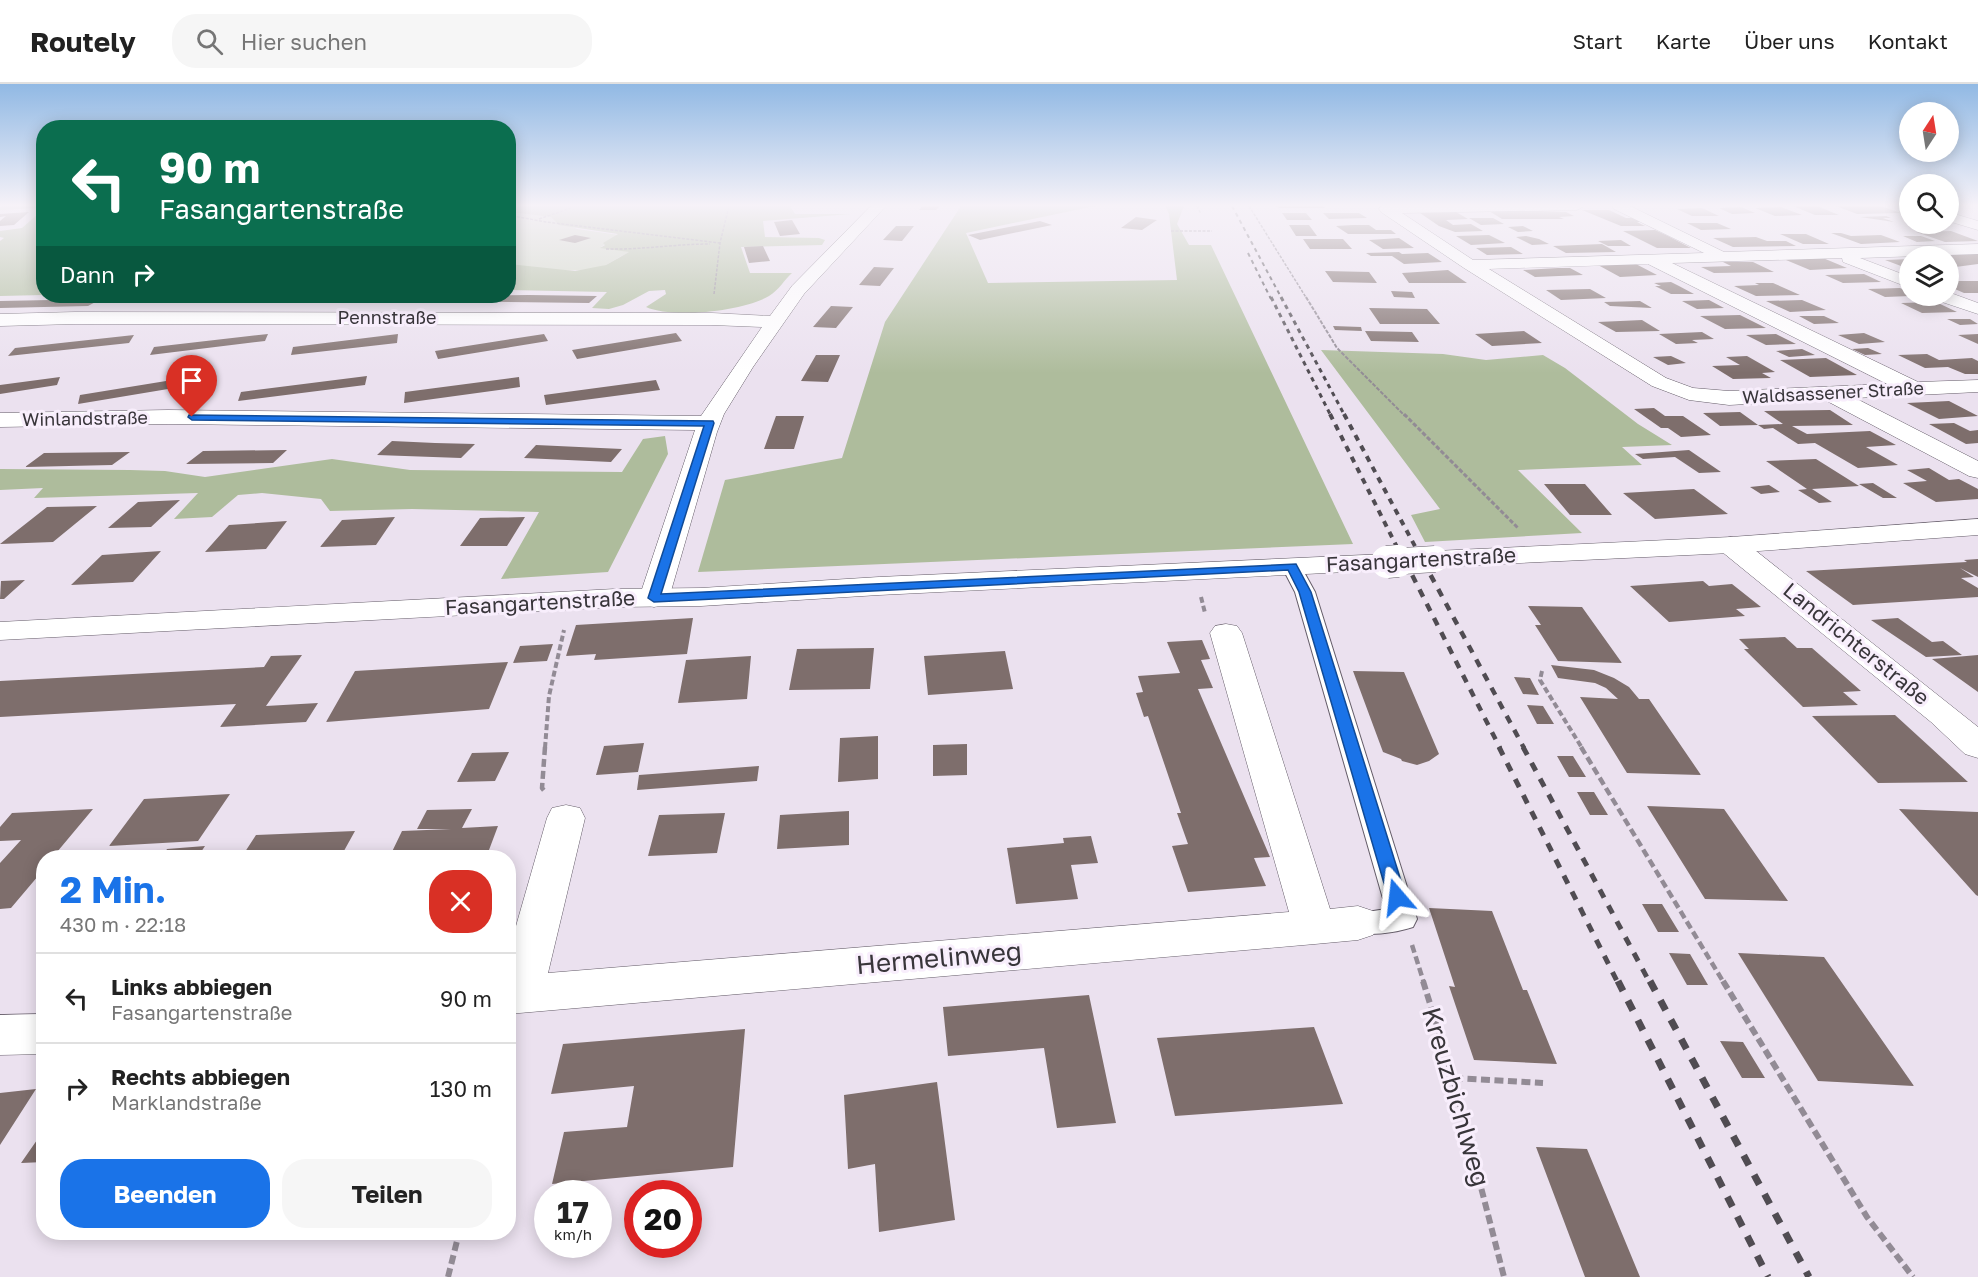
<!DOCTYPE html>
<html lang="de">
<head>
<meta charset="utf-8">
<style>
	body { margin:0; font-family:"Golos Text",sans-serif; background:#f6f6f6; color:#222; height:100vh; display:flex; flex-direction:column; font-size:22px; white-space:nowrap }
	* { box-sizing:border-box; margin:0 }
	p { font-size:20px; color:#767676 }
	.icon { flex:none; width:33px; height:33px; fill:none; stroke:currentColor; stroke-width:2; stroke-linecap:round; stroke-linejoin:round }
	.map { position:relative; flex:1; overflow:hidden }
	.side { position:absolute; left:36px; top:766px; width:480px; height:390px; display:flex; flex-direction:column; background:#fff; border-radius:24px; box-shadow:0 3px 15px #0003 }
	.side>* { flex:none }
	.hud { position:absolute; left:36px; top:36px; width:480px; height:183px; border-radius:24px; box-shadow:0 3px 15px #0003; background:#0b6e4f; color:#fff; overflow:hidden }
	.needle { width:39px; rotate:12deg }
	.buttons { position:absolute; left:1899px; top:18px; display:grid; gap:12px }
	.buttons a { display:grid; place-items:center; width:60px; height:60px; border-radius:50%; background:#fff; box-shadow:0 3px 15px #0003; font-size:30px }
	.speed { position:absolute; left:534px; top:1096px; display:flex; gap:12px; font-size:30px; font-weight:700; text-align:center }
	.speed>* { display:grid; place-content:center; width:78px; height:78px; border-radius:50%; background:#fff; box-shadow:0 3px 15px #0003; line-height:1 }
	.speed small { font-size:15px; font-weight:400 }
	.speed .limit { border:9px solid #d22; background:#fff; color:#111 }
	.pin { position:absolute; display:grid; place-items:center; width:51px; height:51px; color:#fff; margin:-62px -26px; border-radius:50% 50% 50% 0; rotate:-45deg; box-shadow:0 0 6px #0007 }
	.pin .icon { rotate:45deg }
	.me { position:absolute; width:66px; margin:-33px; rotate:343deg; stroke-linejoin:round; filter:drop-shadow(0 0 4px #0008) }
	.turn { display:flex; align-items:center; gap:21px; height:126px; padding:0 24px; font-size:27px }
	.turn .icon { width:78px; height:78px; stroke-width:2.5 }
	.turn b { display:block; font-size:42px; line-height:51px }
	.then { display:flex; align-items:center; height:57px; padding:0 24px; background:#0003; gap:12px; font-size:22px }
	.round { display:grid; place-items:center; flex:none; width:63px; height:63px; border-radius:24px; background:#f6f6f6 }
	.overview { display:flex; align-items:center; justify-content:space-between; height:102px; padding:0 24px }
	h1 { font-size:36px; font-weight:700; line-height:45px; color:#1a73e8 }
	.button { display:flex; gap:12px; margin-top:auto; padding:12px 24px }
	.button a { flex:1; height:69px; border-radius:24px; background:#1a73e8; color:#fff; font-size:24px; font-weight:700; line-height:69px; text-align:center }
	.button a+a { background:#f6f6f6; color:#222 }
	ul { padding:0; list-style:none }
	li { display:flex; align-items:center; gap:18px; height:90px; padding:0 24px; border-top:2px solid #e0e0e0 }
	li div { flex:1 }
	li b { display:block; font-size:22px }
	li em { font-style:normal }
	header { display:flex; align-items:center; gap:36px; box-sizing:border-box; height:84px; padding:0 30px; background:#fff; border-bottom:2px solid #e0e0e0 }
	header strong { font-size:28px }
	nav { display:flex; gap:33px; margin-inline-start:auto; font-size:21px }
	.search { width:420px; height:54px; background:#f6f6f6; display:flex; align-items:center; gap:15px; box-sizing:border-box; padding:0 21px; border-radius:24px; color:#767676; font-size:22px }
	.map>svg:first-child { display:block }
</style>
</head>
<body>
<header>
<strong>Routely</strong>
<div class="search"><svg class="icon" aria-label="search" viewBox="0 0 24 24"><circle cx="10" cy="10" r="6"/><path d="M15 15l6 6"/></svg>Hier suchen</div>
<nav><a>Start</a><a>Karte</a><a>Über uns</a><a>Kontakt</a></nav>
</header>
<div class="map">
<svg width="1978" height="1193" viewBox="0 0 1978 1193">
	<rect width="100%" height="100%" fill="#ebe1ef"/>
	<path fill="#ced7c2" d="M509 128 551 133 577 145 619 151 601 163 631 168C621 171 614 177 606 181 583 191 533 185 509 180Z"/>
	<path fill="#aebc9c" d="M12 122H43V211L0 212V157L4 154 0 153V147L22 144 39 129 36 124 0 126V123Z
		M509 122H790L795 130H851L763 137 765 153 819 154 825 156 822 161 741 163 750 189H792C784 196 779 206 769 212 744 227 672 235 646 223L666 210 665 206 649 207 623 221 609 225 592 224 607 208 509 206V180L575 187 606 181 629 168 600 164 605 161 603 159 618 150 559 141 551 133 509 128Z
		M961 122H1095L966 149 988 199 1177 196 1169 130 1165 122H1184L1177 140 1189 161H1211L1353 460 698 488 725 396 842 374 885 238Z
		M1321 266 1443 270 1486 276 1543 271 1565 284 1638 340 1672 361 1622 363 1642 381 1518 386 1582 449 1425 458 1411 431 1440 425Z
		M665 352 668 370 608 488 501 495 539 428 412 425 330 427 321 415 262 409 238 411 212 433 174 435 198 409 34 414 43 404 0 406V385L130 386 165 387 205 393 332 375 410 386 622 388 643 355Z"/>
	<path fill="#7e6e6c" d="M922 122H940L936 126H919Z
		M1276 122H1323L1325 124H1279Z
		M1793 122H1817L1839 131H1815Z
		M1836 122H1881L1901 129 1857 130Z
		M1741 123 1755 129 1732 130 1719 124Z
		M1781 123 1802 131 1775 132 1755 124Z
		M1702 124 1719 132H1692L1677 125Z
		M1582 126H1609L1626 134H1635L1643 138H1637L1645 142H1621Z
		M1489 127H1542L1566 128 1574 132 1559 133 1564 135H1502Z
		M29 128 14 141 0 142V137L6 132 0 133V130Z
		M1456 128 1468 135 1446 136 1453 141 1471 140 1483 147 1455 148 1439 142 1420 129Z
		M1282 129H1306L1312 136H1287Z
		M1323 129H1359L1367 134 1329 135Z
		M1886 132 1891 134H1883L1894 138 1860 133Z
		M1136 133 1157 136 1142 146 1121 144Z
		M1469 134H1493L1504 140 1481 141Z
		M792 136 800 150 780 152 774 138Z
		M1040 137 1052 141 980 156 968 151Z
		M1687 139H1717L1731 145 1701 146Z
		M1289 141H1309L1317 152H1296Z
		M1353 141H1369L1376 146H1391L1396 150H1348L1336 142Z
		M896 142H914L902 157 883 156Z
		M1523 142 1533 147 1518 148 1508 143Z
		M1655 146 1668 152 1691 164H1657L1623 147Z
		M1951 147 1978 157 1945 158 1916 148Z
		M1831 149H1841L1851 152 1881 151 1900 158 1861 160Z
		M1780 150H1806L1829 160H1803Z
		M575 151 591 154 575 159 559 156Z
		M1489 151 1505 159 1471 161 1456 152Z
		M1526 152 1539 155 1549 160 1532 161 1516 153Z
		M1903 152H1921L1935 157 1917 158Z
		M1756 153 1767 157H1786L1796 162 1733 163 1713 154Z
		M1399 154 1414 164 1383 165 1369 156Z
		M1303 155H1343L1352 165H1310Z
		M1621 156 1631 162H1608L1598 157Z
		M1602 160 1616 168 1566 169 1553 162Z
		M763 162 770 177 749 179 744 163Z
		M1511 163 1523 170 1487 171 1476 164Z
		M1399 168 1402 170 1428 169 1442 178 1404 180 1392 172H1371L1366 169Z
		M1978 169V180L1948 184V171Z
		M1823 174 1847 184 1810 186 1786 176Z
		M1910 175V182H1901L1885 176Z
		M1723 178H1753L1774 188 1714 189 1701 183 1731 182Z
		M1634 179 1657 191 1620 193 1598 181Z
		M874 183 894 184 880 202 859 201Z
		M1558 184H1570L1583 191 1535 193 1523 186Z
		M1448 186 1467 199H1409L1402 189Z
		M1325 187 1369 188 1377 199 1333 198Z
		M1864 190 1881 198 1843 199 1825 191Z
		M1948 197H1978V209H1964L1948 202Z
		M1671 198 1679 202 1694 210H1671L1655 202H1661L1654 199Z
		M1755 199H1773L1800 211 1756 212 1734 202 1759 201Z
		M1900 204 1910 209V212L1885 213 1868 205Z
		M1590 205 1606 214 1561 216 1546 206Z
		M1391 207 1412 208 1415 214 1394 213Z
		M529 211 597 212 589 219 415 217 423 212Z
		M176 212H355L344 219H163Z
		M101 215 88 222 0 224V217Z
		M1709 216 1724 224 1697 225 1682 217Z
		M1802 216 1826 226 1790 228 1766 217Z
		M1640 217 1652 224 1610 222 1604 218Z
		M1936 218 1957 228 1922 229 1901 219Z
		M831 222 853 223 836 244 813 243Z
		M1369 224 1427 225 1440 240H1380Z
		M1740 231 1766 244 1725 245 1700 232Z
		M1799 232H1824L1839 239 1814 240Z
		M1947 235H1970L1978 240 1960 241Z
		M1642 236 1660 247 1616 248 1598 238Z
		M1333 242 1361 243 1362 247 1335 246Z
		M1365 247 1412 248 1419 258 1371 257Z
		M1524 247 1542 259 1492 262 1475 250Z
		M1702 248 1714 255 1692 256 1698 259 1676 260 1659 250Z
		M676 249 682 257 577 275 572 266Z
		M1864 249 1885 258 1859 260 1838 251Z
		M268 250 265 257 150 271 154 263Z
		M398 250 397 259 291 271 293 263Z
		M544 250 548 257 438 275 435 267Z
		M1776 250 1796 260 1766 261 1746 251Z
		M1978 250V260L1958 251Z
		M134 251 129 259 8 272 15 264Z
		M1868 264 1882 270 1865 271 1852 265Z
		M1802 265 1815 271 1789 273 1776 267Z
		M1927 270 1939 276 1972 274 1978 277V290H1965L1948 283 1925 284 1898 271Z
		M816 271H840L828 298 801 297Z
		M1671 272 1686 279 1668 281 1653 273Z
		M1747 272 1775 288 1762 289 1771 294 1733 295 1712 282 1740 281 1726 273Z
		M1826 274 1857 291 1810 293 1780 276Z
		M203 291 204 299 78 320 80 311Z
		M367 292 365 301 238 317 241 308Z
		M60 293 57 301 0 310V301Z
		M519 293 520 303 404 319 405 308Z
		M656 296 660 306 546 321 544 311Z
		M1949 317 1978 332 1939 335 1907 319Z
		M1654 324 1665 332H1683L1711 351 1681 353 1668 344H1661L1634 325Z
		M1830 326 1853 341 1792 342 1807 350 1870 347 1896 361 1866 363 1898 381 1858 384 1815 359 1798 360 1773 344 1764 345 1758 341 1720 342 1703 329 1740 328 1758 341 1783 340 1764 327Z
		M776 332H804L794 365H764Z
		M1954 339 1970 347 1978 346V359L1966 360 1929 340Z
		M392 357 435 359 475 360 461 374 377 371Z
		M536 361 622 365 611 378 524 374Z
		M287 366 273 379 186 380 203 367Z
		M1689 366 1721 388 1699 389 1675 373 1643 375 1635 370Z
		M130 368 112 381 25 383 44 369Z
		M1816 375 1859 402 1812 405 1832 418 1819 419 1798 406 1807 405 1766 377Z
		M1929 384 1949 396 1959 395 1978 405V415L1936 418 1903 399 1927 397 1907 386Z
		M1873 399 1897 414H1883L1859 400Z
		M1544 400H1585L1612 431H1570Z
		M1769 401 1780 408 1761 410 1750 403Z
		M1694 405 1728 430 1655 435 1623 409Z
		M180 416 151 443 108 444 138 418Z
		M97 422 53 458 0 460 47 423Z
		M395 433 376 461 320 463 342 436Z
		M525 433 507 462H460L480 434Z
		M287 437 266 465 205 468 229 441Z
		M161 467 133 498 71 501 102 471Z
		M1978 475V493L1960 484 1974 493 1961 494 1978 504V513L1853 521 1806 487 1967 478 1964 476Z
		M25 496 4 515H0L1 497Z
		M1703 497 1709 502 1732 500 1761 523 1736 525 1745 532 1669 538 1630 502Z
		M1528 522 1582 523 1622 579 1558 577 1535 541H1541Z
		M693 534 687 570 594 576 596 570 566 572 576 541Z
		M1898 534 1932 558 1943 557 1962 571 1926 573 1871 536Z
		M1785 553 1797 564H1812L1861 607 1843 608 1858 621 1803 623 1744 565H1749L1739 555Z
		M1202 556 1210 575 1201 576 1213 604 1198 605 1270 773 1254 774 1266 802 1188 808 1172 762 1188 760 1177 729H1181L1148 632 1144 633 1136 609 1143 608 1138 592 1180 589 1167 558Z
		M553 560 547 577 513 579 520 562Z
		M874 564 870 605 789 606 797 565Z
		M1005 567 1013 605 928 611 924 572Z
		M302 571 266 622 318 619 306 638 220 643 236 620 0 633V597L264 583 271 572Z
		M1978 571V608L1932 575Z
		M751 572 747 615 678 619 686 576Z
		M508 578 489 625 326 638 355 587Z
		M1551 581 1594 586 1614 594 1629 603 1639 615H1649L1701 691 1627 689 1580 613 1618 615 1606 604 1595 599 1558 594Z
		M1353 587 1404 588 1439 670 1429 677 1417 681 1402 677 1401 675 1383 668Z
		M1514 593 1530 594 1539 611 1523 610Z
		M1527 621 1543 622 1554 640H1537Z
		M1895 631 1930 663 1968 698 1878 699 1812 632Z
		M878 652V695L838 698 840 654Z
		M644 659 638 688 596 691 604 662Z
		M967 660V691L933 692V661Z
		M509 668 495 697 457 698 472 669Z
		M1557 672H1573L1586 693H1569Z
		M759 682 757 697 637 706 639 691Z
		M1577 708H1594L1608 731H1590Z
		M230 710 198 757 109 762 144 715Z
		M1647 722 1724 725 1788 817 1705 815Z
		M93 725 52 774H44V785L11 824 0 825V779L21 756 0 757V743L12 729Z
		M472 725 462 744 498 742 486 774H389L402 747 451 745H417L427 726Z
		M1899 725 1978 728V812L1976 811Z
		M849 727V761L777 765 780 731Z
		M725 729 717 769 648 772 659 731Z
		M355 747 340 774H241L256 751Z
		M1091 752 1098 779 1071 781 1078 815 1016 820 1007 764 1064 759 1063 754Z
		M205 762 197 774H162L167 765Z
		M1642 820H1662L1679 848H1658Z
		M1429 824 1492 827 1523 906H1527L1557 980 1474 976 1449 902 1455 903Z
		M1669 869 1690 870 1708 901H1687Z
		M1738 869 1824 873 1914 1002 1818 997Z
		M1089 911 1116 1039 1057 1044 1044 964 948 972 943 923Z
		M1314 943 1343 1020 1175 1032 1157 954Z
		M745 945 733 1083 552 1100 564 1048 627 1043 634 1002 551 1010 563 960Z
		M1720 957 1743 958 1765 994H1742Z
		M937 998 955 1136 879 1148 875 1080 848 1085 844 1011Z
		M36 1005 0 1061V1009Z
		M44 1046V1078L21 1079Z
		M1536 1063 1587 1065 1640 1193H1585Z"/>
	<g fill="none" stroke-linecap="round" stroke-linejoin="round">
		<g stroke="#655d69" stroke-width="2">
			<path id="service" d="M1292 477 1299 479 1315 508 1417 835 1413 843C1394 849 1367 853 1348 847L1343 839 1348 831 1386 825 1295 508 1282 483 1285 479Z"/>
		</g>
		<g stroke="#655d69" stroke-width="1">
			<path id="minor" d="M871 122H886L804 210 753 283 724 330 717 348 669 514 665 520 654 523 643 520 639 514 695 346 168 340 0 343V329L168 326 701 332 762 243 712 241 75 240 0 242V230L75 228 712 229 770 232 792 202Z
				M1381 122H1584L1577 126 1402 129 1473 176 1704 169 1614 125 1612 122H1630L1724 168 1978 160V170L1860 174 1910 193V204L1843 178 1842 174 1672 179 1918 298 1978 296V308L1855 314 1978 377V394L1969 392 1825 316 1729 321 1689 316 1652 302 1464 184 1381 128 1379 125ZM1648 180 1887 300 1729 307 1693 304 1666 294 1489 185Z
				M1948 208 1978 219V230L1936 216 1933 212H1948Z
				M1731 453 1741 455 1978 643V674L1965 670 1931 638 1721 467 1717 461 1721 455Z
				M1226 540 1237 542 1242 549 1330 825 1358 822 1373 827 1379 839 1373 851 1358 856 1315 860 508 930V870L547 734 552 724 566 721 580 724 585 734 548 889 1289 828 1210 549 1215 542Z
				M44 930V970L0 971V931Z"/>
		</g>
		<g stroke="#655d69" stroke-width="1">
			<path id="tertiary" d="M1948 128 1978 137V146L1948 137Z
				M1978 435V451L1731 469 1435 483 1425 481 1421 475 1425 469 1435 467 1731 453Z
				M1387 470 1397 472 1401 478 1397 484 1387 486 879 511 701 522 615 523 0 556V538L615 505 701 504 879 493Z"/>
		</g>
		<path stroke="#928b95" stroke-width="1.5" stroke-dasharray="3 1.5" stroke-linecap="butt" d="M1197 122 1201 130
			M1249 122 1307 215
			M508 131 546 138 720 159
			M539 135 577 122
			M1171 147H1212
			M606 165C641 166 675 160 710 160
			M714 210 720 159 729 122"/>
		<path stroke="#928b95" stroke-width="2" stroke-dasharray="4 1.5" stroke-linecap="butt" d="M1306 213 1337 264 1405 332"/>
		<path stroke="#928b95" stroke-width="3" stroke-dasharray="4.5 2" stroke-linecap="butt" d="M1404 330 1518 444"/>
		<path stroke="#928b95" stroke-width="4" stroke-dasharray="6 3" stroke-linecap="butt" d="M1201 513 1205 529
			M1542 587 1540 596 1582 664
			M545 664 549 612 564 546"/>
		<path stroke="#928b95" stroke-width="4.5" stroke-dasharray="8 4" stroke-linecap="butt" d="M545 663 542 704 546 709
			M1581 663 1724 899
			M1412 861 1424 899"/>
		<path stroke="#928b95" stroke-width="6" stroke-dasharray="9 4.5" stroke-linecap="butt" d="M1423 897 1453 994 1504 1193
			M1723 897 1867 1133 1913 1193
			M1454 994 1543 999
			M448 1193 459 1149"/>
		<use href="#service" fill="#fff" fill-rule="evenodd"/>
		<use href="#minor" fill="#fff" fill-rule="evenodd"/>
		<use href="#tertiary" fill="#fff" fill-rule="evenodd"/>
		<path stroke="#504c52" stroke-width="2" stroke-dasharray="4 4" stroke-linecap="butt" d="M1232 122 1282 215
			M1248 169 1271 215"/>
		<path stroke="#504c52" stroke-width="3" stroke-dasharray="4.5 4.5" stroke-linecap="butt" d="M1271 213 1331 332
			M1281 213 1345 332"/>
		<path stroke="#504c52" stroke-width="4" stroke-dasharray="6 6" stroke-linecap="butt" d="M1330 330 1405 479
			M1344 330 1424 479"/>
		<path stroke="#504c52" stroke-width="4.5" stroke-dasharray="8 8" stroke-linecap="butt" d="M1405 477 1500 664
			M1423 477 1524 664"/>
		<path stroke="#504c52" stroke-width="5" stroke-dasharray="9 9" stroke-linecap="butt" d="M1499 663 1618 899
			M1523 663 1650 899"/>
		<path stroke="#504c52" stroke-width="7" stroke-dasharray="11 11" stroke-linecap="butt" d="M1618 897 1768 1193
			M1650 897 1809 1193"/>
		<g stroke="#655d69" stroke-width="27" stroke-linecap="butt">
			<path id="tertiary-bridge-far1" d="M1387 478 1435 475"/>
		</g>
		<g stroke="#655d69" stroke-width="33" stroke-linecap="butt">
			<path id="tertiary-bridge" d="M1387 478 1398 477"/>
		</g>
		<use href="#tertiary-bridge-far1" stroke="#fff" stroke-width="26"/>
		<use href="#tertiary-bridge" stroke="#fff" stroke-width="32"/>
	</g>
	<linearGradient id="sky" x2="0" y2="1"><stop stop-color="#91b9e4"/><stop offset="0.42" stop-color="#f6f2f8"/><stop offset="1" stop-color="#f6f2f8" stop-opacity="0"/></linearGradient>
	<rect width="1978" height="289" fill="url(#sky)"/>
	<path fill="#1a73e8" stroke="#114b97" stroke-width="1.5" d="M189 331 713 337 714 339 661 510 1296 480 1311 508 1406 813 1403 818 1397 820 1391 818 1388 813 1299 508 1288 486 654 518 648 514 704 342 192 336 188 333Z"/>
	<g text-anchor="middle" stroke-width="6" stroke-linejoin="round" paint-order="stroke">
		<g font-size="18" fill="#38353a" stroke="#f8eefc">
			<text x="387" y="240">Pennstraße</text>
			<text transform="translate(1833 309) rotate(-3)" y="6">Waldsassener Straße</text>
			<text transform="translate(85 335) rotate(-1)" y="6">Winlandstraße</text>
		</g>
		<g font-size="21" fill="#38353a" stroke="#f8eefc">
			<text transform="translate(1421 476) rotate(-3)" y="7">Fasangartenstraße</text>
			<text transform="translate(540 519) rotate(-3)" y="7">Fasangartenstraße</text>
			<text transform="translate(1856 560) rotate(39)" y="7">Landrichterstraße</text>
		</g>
		<g font-size="26" fill="#38353a" stroke="#f8eefc">
			<text transform="translate(939 874) rotate(-5)" y="9">Hermelinweg</text>
			<text transform="translate(1456 1013) rotate(74)" y="9">Kreuzbichlweg</text>
		</g>
	</g>
</svg>
<div class="buttons">
<a><svg class="needle" viewBox="-14 -14 28 28"><path d="M0-13l5 13h-10z" fill="#e53935"/><path d="M0 13l5-13h-10z" fill="#767676"/></svg></a>
<a><svg class="icon" aria-label="search" viewBox="0 0 24 24"><circle cx="10" cy="10" r="6"/><path d="M15 15l6 6"/></svg></a>
<a><svg class="icon" aria-label="layers" viewBox="0 0 24 24"><path d="M12 4l9 5-9 5-9-5zM3 14l9 5 9-5"/></svg></a>
</div>
<div class="speed"><div>17<small>km/h</small></div><div class="limit">20</div></div>
<div class="pin" style="left:192px;top:333px;background:#d93025"><svg class="icon" aria-label="arrive" viewBox="0 0 24 24"><path d="M6 21V4h12l-3 4 3 4H6"/></svg></div>
<svg class="me" style="left:1397px;top:813px" viewBox="-20 -20 40 40"><path d="M0-17L14 15 0 8-14 15z" fill="#1a73e8" stroke="#fff" stroke-width="4"/></svg>
<div class="hud">
<div class="turn"><svg class="icon" aria-label="left" viewBox="0 0 24 24"><path d="M17 20v-9H6M10 6l-5 5 5 5"/></svg><div><b>90 m</b>Fasangartenstraße</div></div>
<div class="then">Dann<svg class="icon" aria-label="right" viewBox="0 0 24 24"><path d="M7 20v-9h11M14 6l5 5-5 5"/></svg></div>
</div>
<section class="side">
<div class="overview"><div><h1>2 Min.</h1><p>430 m · 22:18</p></div><a class="round" style="background:#d93025;color:#fff"><svg class="icon" aria-label="close" viewBox="0 0 24 24"><path d="M6 6l12 12M18 6L6 18"/></svg></a></div>
<ul>
<li><svg class="icon" aria-label="left" viewBox="0 0 24 24"><path d="M17 20v-9H6M10 6l-5 5 5 5"/></svg><div><b>Links abbiegen</b><p>Fasangartenstraße</p></div><em>90 m</em></li>
<li><svg class="icon" aria-label="right" viewBox="0 0 24 24"><path d="M7 20v-9h11M14 6l5 5-5 5"/></svg><div><b>Rechts abbiegen</b><p>Marklandstraße</p></div><em>130 m</em></li>
</ul>
<div class="button"><a>Beenden</a><a>Teilen</a></div>
</section>
</div>
</body>
</html>
